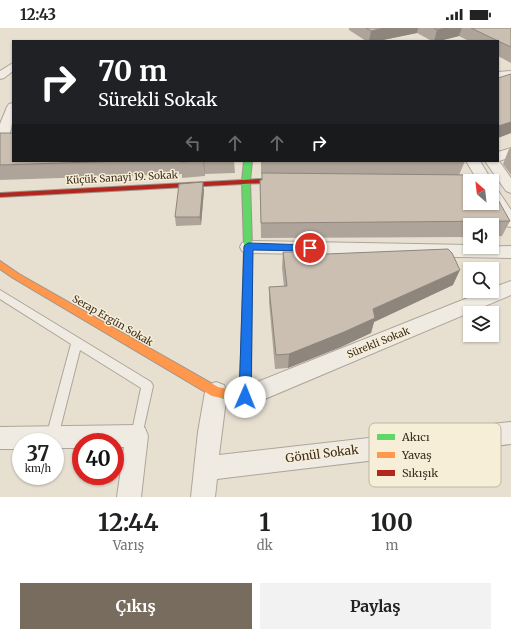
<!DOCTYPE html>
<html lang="tr">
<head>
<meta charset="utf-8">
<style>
	body { margin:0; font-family:Merriweather,serif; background:#f2f2f2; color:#222; height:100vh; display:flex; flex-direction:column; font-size:15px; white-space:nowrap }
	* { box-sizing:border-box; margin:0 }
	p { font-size:13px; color:#767676 }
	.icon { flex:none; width:22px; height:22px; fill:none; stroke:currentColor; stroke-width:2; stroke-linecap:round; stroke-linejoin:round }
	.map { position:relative; height:469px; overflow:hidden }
	.side { display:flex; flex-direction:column; background:#fff; flex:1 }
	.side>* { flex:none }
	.top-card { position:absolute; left:12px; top:12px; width:487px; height:122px; border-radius:0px; box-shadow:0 1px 3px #0004; background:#202124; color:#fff; overflow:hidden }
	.needle { width:26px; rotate:332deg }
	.tools { position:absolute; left:463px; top:146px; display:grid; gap:8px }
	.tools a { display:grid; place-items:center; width:36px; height:36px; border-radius:0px; background:#fff; box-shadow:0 1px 3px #0004; font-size:20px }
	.speed { position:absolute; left:12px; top:405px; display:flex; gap:8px; font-size:20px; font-weight:700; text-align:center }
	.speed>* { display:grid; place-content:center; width:52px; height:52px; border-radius:50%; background:#fff; box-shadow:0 1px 3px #0004; line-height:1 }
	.speed small { font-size:10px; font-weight:400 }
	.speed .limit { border:6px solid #d22; background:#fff; color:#111 }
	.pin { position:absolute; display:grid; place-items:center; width:34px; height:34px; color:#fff; margin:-17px; border:2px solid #fff; border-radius:50%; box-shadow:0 1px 4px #0007 }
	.me { position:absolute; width:44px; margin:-22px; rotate:1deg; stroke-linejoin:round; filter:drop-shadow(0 0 3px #0008) }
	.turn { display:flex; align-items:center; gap:14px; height:84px; padding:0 20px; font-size:18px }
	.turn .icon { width:52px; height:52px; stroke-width:2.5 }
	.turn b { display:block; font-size:28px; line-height:34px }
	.lanes { display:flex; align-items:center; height:38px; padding:0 20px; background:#0003; justify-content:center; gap:20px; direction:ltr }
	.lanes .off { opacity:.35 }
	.eta { display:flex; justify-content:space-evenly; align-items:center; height:68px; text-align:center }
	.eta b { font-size:24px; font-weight:700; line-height:28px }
	.primary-button { display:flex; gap:8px; margin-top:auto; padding:8px 20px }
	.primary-button a { flex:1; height:46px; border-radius:0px; background:#786c5e; color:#fff; font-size:16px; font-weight:700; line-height:46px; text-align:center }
	.primary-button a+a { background:#f2f2f2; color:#222 }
	.status { display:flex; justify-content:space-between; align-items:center; height:28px; padding:0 20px; background:#fff; direction:ltr }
	.status svg { height:11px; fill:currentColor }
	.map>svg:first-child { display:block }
</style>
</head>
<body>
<div class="status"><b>12:43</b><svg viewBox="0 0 49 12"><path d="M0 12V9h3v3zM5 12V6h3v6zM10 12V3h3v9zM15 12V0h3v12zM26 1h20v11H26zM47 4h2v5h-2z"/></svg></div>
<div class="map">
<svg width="511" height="469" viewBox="0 0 511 469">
	<rect width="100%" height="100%" fill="#e7e0d1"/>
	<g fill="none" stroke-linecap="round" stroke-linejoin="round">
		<g stroke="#ada599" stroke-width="2">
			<path id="lane" d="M0 262 151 354 153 358 141 412 137 414 133 412 131 408 141 360 80 322 58 409 54 414 48 413 46 409 71 316 0 271Z"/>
		</g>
		<g stroke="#ada599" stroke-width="2">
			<path id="street" d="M13 35V43L4 50 0 51V43Z
				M511 43V49L498 50V44Z
				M13 75C13 89 13 103 5 115L0 116V96L7 79 9 76Z
				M511 120V129L499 133 511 150V165L506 163 485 133H498V124Z
				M466 133H480L492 153H478Z
				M492 159 497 161 511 182V199L505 198 491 175Z
				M248 213 470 217V219L511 218V230L248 225 242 223 240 219 242 215Z
				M511 253V267L253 376 245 379 237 376 234 369 237 362 485 263H492V260Z
				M216 354 224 357 227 364 219 427 511 394V416L217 451 215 469H191L198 404 205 364 208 357Z
				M137 397 145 400 148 408 141 469H117L124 419H115V414H81V420H55V414H21V421H0V399Z"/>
		</g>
		<g stroke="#9c958a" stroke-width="2">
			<path id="fast" d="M244 133H252L250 153 252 219 251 369 249 373C241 376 226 372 218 369L216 365 218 361 222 360 240 363 244 219 242 153Z"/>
		</g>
		<g stroke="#9c958a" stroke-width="2">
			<path id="slow" d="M0 233 19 246 218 359 226 361 228 365 226 369 222 370 212 368 13 250 0 241Z"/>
		</g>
		<g stroke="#9c958a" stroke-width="2">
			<path id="jam" d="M260 151H263V155L0 169V165Z"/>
		</g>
		<use href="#lane" fill="#efebe3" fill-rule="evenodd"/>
		<use href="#street" fill="#efebe3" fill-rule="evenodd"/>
		<use href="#fast" fill="#63d668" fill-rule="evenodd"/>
		<use href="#slow" fill="#ff974d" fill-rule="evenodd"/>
		<use href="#jam" fill="#b3261e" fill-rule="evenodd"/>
	</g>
	<path fill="#afa499" d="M349 0H511V35L498 28V13H469L459 8 439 13H432L417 5 378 13H366L349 2Z
		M0 105 13 133H234L235 145 205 146V148L182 150V146L0 152Z
		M511 120V147L503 136 509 121Z
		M261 133H465L459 147 474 150 510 193 502 208 492 209V197H470V209L261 210 260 152H262V146H261Z
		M204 162 201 197 176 198 175 189Z
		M283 224 302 227 453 257 374 294 371 305 341 319 288 340 275 341 269 274V259H284L282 240Z"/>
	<path fill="#8e867d" d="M384 0H418L417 5 378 13H369L371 3Z
		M446 0H462L459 8 439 13H434L437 2Z
		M511 94V105L498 110V98Z
		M203 133H204L205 148Z
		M203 154 204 162 201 197 200 189Z
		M460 242 453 257 374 294 371 305 341 319 288 340 289 326 373 281Z"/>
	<path fill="#cbbfb2" stroke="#8e867d" d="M366 0H384L371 3Z
		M434 0H446L437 2Z
		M471 0H511V19L498 13Z
		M511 46V94L498 98V50Z
		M0 105H13V133H124L0 137Z
		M180 133H203L180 134Z
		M262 145 473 147 474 150H486L488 153H470V175H492V161L510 193 261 195 260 152H262Z
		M203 154 200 189H175L179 156Z
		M448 221 452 225 460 242 373 281 375 290 344 304 289 326 276 327 269 259 287 258 283 224H302V227Z"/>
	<path fill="#1a73e8" stroke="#114b97" d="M248 215 310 217 315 220 310 223 253 222 251 369 249 372 245 374 241 372 239 369 244 218Z"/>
	<g text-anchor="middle" stroke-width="3" stroke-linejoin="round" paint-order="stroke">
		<g font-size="10" fill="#3d2e20" stroke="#f7eed8">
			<text transform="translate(122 149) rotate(-3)" y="4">Küçük Sanayi 19. Sokak</text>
			<text transform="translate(113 292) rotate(30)" y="4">Serap Ergün Sokak</text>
			<text transform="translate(378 314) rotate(-22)" y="4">Sürekli Sokak</text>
		</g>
		<g font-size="12" fill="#3d2e20" stroke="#f7eed8">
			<text transform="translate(322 426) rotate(-7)" y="4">Gönül Sokak</text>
		</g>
	</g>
	<rect x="369" y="395" width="132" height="64" rx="6" fill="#f7eed8" stroke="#bfb4a1" stroke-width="1"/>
	<rect x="377" y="406" width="18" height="6" fill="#63d668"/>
	<rect x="377" y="424" width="18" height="6" fill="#ff974d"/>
	<rect x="377" y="442" width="18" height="6" fill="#b3261e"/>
	<g font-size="11" fill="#3d2e20">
		<text x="402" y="413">Akıcı</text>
		<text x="402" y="431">Yavaş</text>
		<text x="402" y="449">Sıkışık</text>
	</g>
</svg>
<div class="tools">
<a><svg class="needle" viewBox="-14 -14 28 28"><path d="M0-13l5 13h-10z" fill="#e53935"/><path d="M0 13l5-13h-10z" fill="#767676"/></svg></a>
<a><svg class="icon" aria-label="sound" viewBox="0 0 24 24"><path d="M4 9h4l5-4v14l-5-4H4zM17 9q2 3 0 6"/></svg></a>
<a><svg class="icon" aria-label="search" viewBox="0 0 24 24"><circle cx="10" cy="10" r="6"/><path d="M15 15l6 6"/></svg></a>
<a><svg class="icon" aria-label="layers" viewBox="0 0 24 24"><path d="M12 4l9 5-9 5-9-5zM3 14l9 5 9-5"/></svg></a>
</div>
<div class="speed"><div>37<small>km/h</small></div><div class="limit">40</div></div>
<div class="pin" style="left:310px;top:220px;background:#d93025"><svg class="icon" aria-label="arrive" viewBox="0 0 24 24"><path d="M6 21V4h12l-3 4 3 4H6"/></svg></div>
<svg class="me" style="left:245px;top:369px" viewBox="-20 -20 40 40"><circle r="19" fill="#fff"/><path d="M0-13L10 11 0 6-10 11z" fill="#1a73e8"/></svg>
<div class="top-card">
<div class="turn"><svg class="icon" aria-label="right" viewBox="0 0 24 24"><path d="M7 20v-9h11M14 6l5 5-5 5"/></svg><div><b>70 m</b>Sürekli Sokak</div></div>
<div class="lanes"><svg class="icon off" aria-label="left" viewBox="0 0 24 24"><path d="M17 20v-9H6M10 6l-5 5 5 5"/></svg><svg class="icon off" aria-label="ahead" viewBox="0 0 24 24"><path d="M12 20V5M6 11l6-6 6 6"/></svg><svg class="icon off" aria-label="ahead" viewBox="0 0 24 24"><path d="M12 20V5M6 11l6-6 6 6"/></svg><svg class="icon" aria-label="right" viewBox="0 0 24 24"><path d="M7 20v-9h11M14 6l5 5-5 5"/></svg></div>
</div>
</div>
<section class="side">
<div class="eta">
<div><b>12:44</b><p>Varış</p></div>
<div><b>1</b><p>dk</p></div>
<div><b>100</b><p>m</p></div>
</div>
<div class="primary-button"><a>Çıkış</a><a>Paylaş</a></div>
</section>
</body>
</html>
